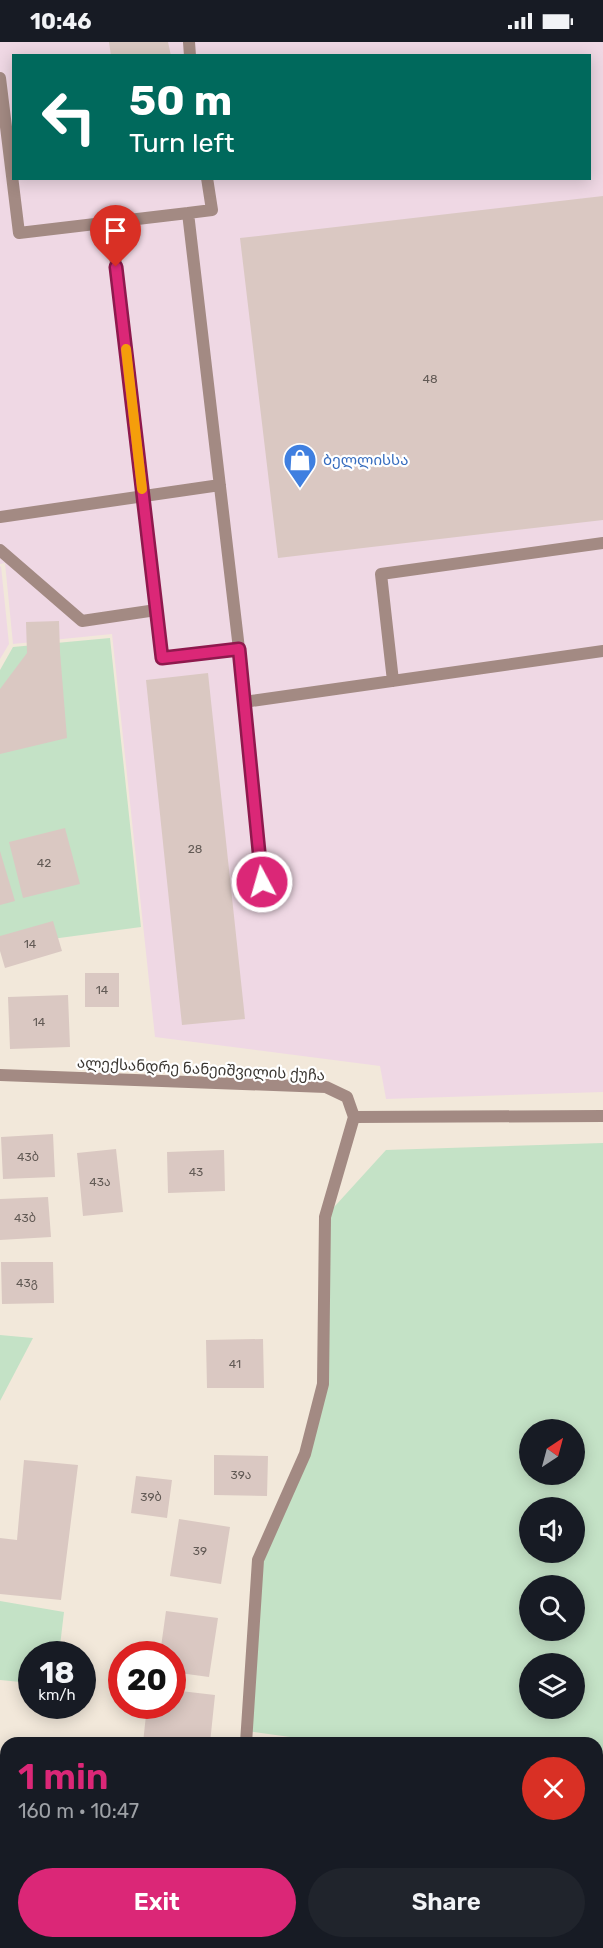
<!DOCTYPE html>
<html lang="en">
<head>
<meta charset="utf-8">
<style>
	body { margin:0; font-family:Rubik,"Noto Sans Georgian",sans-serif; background:#20242c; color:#f1f3f6; height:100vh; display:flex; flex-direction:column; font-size:22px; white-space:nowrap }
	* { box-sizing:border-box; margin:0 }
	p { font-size:20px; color:#9ea1a6 }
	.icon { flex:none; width:33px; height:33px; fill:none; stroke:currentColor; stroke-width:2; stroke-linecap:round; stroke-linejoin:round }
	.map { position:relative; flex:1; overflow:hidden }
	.details { position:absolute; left:0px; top:1695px; width:603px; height:212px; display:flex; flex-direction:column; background:#171b24; border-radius:18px 18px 0 0; box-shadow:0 3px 15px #0003 }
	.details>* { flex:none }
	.top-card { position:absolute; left:12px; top:12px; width:579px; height:126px; border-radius:0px; box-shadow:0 3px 15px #0003; background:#00695c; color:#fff; overflow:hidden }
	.needle { width:39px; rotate:36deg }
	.fabs { position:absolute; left:519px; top:1377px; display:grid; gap:12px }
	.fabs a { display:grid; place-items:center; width:66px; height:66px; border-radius:50%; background:#171b24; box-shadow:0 3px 15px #0003; font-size:30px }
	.speed { position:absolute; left:18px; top:1599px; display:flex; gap:12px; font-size:30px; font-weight:700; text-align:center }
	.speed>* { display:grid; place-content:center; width:78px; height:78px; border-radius:50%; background:#171b24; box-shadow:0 3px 15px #0003; line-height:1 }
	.speed small { font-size:15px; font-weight:400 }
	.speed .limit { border:9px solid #d22; background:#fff; color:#111 }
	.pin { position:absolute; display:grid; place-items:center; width:51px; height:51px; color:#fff; margin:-62px -26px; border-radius:50% 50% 50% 0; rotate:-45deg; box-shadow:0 0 6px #0007 }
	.pin .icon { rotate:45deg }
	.me { position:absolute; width:66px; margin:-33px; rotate:354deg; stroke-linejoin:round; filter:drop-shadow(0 0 4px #0008) }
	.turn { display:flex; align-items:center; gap:21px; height:126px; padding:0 18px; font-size:27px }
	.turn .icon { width:78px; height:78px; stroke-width:2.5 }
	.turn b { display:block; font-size:42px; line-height:51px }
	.round { display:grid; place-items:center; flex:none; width:63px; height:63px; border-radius:32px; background:#20242c }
	.head { display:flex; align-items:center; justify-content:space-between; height:102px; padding:0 18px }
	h1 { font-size:36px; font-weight:600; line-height:45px; color:#db2777 }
	.button { display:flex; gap:12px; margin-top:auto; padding:12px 18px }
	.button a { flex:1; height:69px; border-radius:36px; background:#db2777; color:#fff; font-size:24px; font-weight:600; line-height:69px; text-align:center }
	.button a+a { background:#20242c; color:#f1f3f6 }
	.status { display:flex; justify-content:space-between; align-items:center; height:42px; padding:0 30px; background:#171b24; direction:ltr }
	.status svg { height:16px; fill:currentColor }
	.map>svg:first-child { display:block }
</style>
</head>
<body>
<div class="status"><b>10:46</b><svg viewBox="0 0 49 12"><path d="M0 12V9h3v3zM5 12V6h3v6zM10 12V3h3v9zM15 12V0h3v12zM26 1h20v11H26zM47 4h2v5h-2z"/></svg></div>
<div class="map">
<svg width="603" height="1906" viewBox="0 0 603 1906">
	<rect width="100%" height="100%" fill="#f2e8da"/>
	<path fill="#efd8e4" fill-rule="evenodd" d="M0 0H603V1050L386 1057 380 1024 155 995 112 592 13 602 5 521 0 522ZM14 14H590V136H14Z
		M1 524 9 602 0 617V525Z"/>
	<path fill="#c4e2c6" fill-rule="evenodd" d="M110 596 141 885 0 904V628L13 605Z
		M603 1101V1722L597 1721V1701H515L502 1698 501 1701H333L247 1689 258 1518 305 1412 323 1342 325 1175 386 1108ZM530 1388H574V1432H530ZM530 1466H574V1510H530ZM530 1544H574V1588H530ZM530 1622H574V1666H530Z
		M0 1293 33 1296 0 1359Z
		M0 1559 64 1570 59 1612H32L31 1641 0 1638Z
		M354 1900 456 1901 454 1906H363Z"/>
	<path fill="#dac8c2" d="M109 0H168L171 14H111Z
		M603 154V478L278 516 240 196Z
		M59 579 60 610 67 696 0 712V647L27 611 26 580Z
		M208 631 245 977 182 983 146 638Z
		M65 786 80 842 23 856 9 800Z
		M0 809 15 859 0 863Z
		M53 879 62 909 5 926 0 909V894Z
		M85 931H119V965H85Z
		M68 953 70 1005 10 1007 8 955Z
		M53 1092 55 1135 3 1137 1 1095Z
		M116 1107 123 1170 83 1174 77 1111Z
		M224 1108 225 1149 168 1151 167 1110Z
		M48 1155 51 1195 0 1198V1157Z
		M1 1220H53L54 1261 2 1262Z
		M263 1297 264 1346H207L206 1298Z
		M214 1413 268 1414 267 1454 214 1453Z
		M24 1418 78 1423 61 1558 0 1552V1496L17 1498Z
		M136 1434 172 1438 167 1476 131 1471Z
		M179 1477 230 1485 221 1542 170 1534Z
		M166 1569 218 1576 209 1635 172 1630V1612H160Z
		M172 1648 215 1653 210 1701H143L147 1664H172Z
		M2 1816H6V1888H0Z"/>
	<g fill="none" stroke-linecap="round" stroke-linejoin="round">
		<path stroke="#a38a83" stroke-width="12" d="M189 0 190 14
			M0 36 19 191 188 171 239 607 162 616 111 180
			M188 171 212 168 207 136
			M0 475 220 443
			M0 508 82 579 156 568
			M239 607 262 840
			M393 639 381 532 603 501
			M244 660 603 609
			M199 1906 208 1900"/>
		<path stroke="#a38a83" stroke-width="12" d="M0 1033 326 1045 347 1055 354 1075 325 1175 323 1342 305 1412 258 1518 246 1701
			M354 1075 603 1074
			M315 1900 363 1906"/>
	</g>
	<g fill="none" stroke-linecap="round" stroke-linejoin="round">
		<g stroke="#8e194d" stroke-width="15">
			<path id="route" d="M116 225 162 616 239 607 262 840"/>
		</g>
		<use href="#route" stroke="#db2777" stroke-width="10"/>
		<path stroke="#f59e0b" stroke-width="10" d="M126 307 142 447"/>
	</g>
	<defs>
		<g id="shop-pin" transform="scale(1.725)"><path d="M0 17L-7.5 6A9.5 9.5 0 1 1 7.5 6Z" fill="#3f7fe0" stroke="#fff"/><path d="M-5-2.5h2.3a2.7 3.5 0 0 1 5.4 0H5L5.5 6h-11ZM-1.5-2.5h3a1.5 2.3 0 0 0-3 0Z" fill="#fff"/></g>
	</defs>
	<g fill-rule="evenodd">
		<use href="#shop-pin" x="300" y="418"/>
	</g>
	<g text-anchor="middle" stroke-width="4.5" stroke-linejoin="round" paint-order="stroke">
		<g font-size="12" fill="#625a55">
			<text x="430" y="341">48</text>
			<text x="195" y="811">28</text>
			<text x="44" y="825">42</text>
			<text x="30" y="906">14</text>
			<text x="102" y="952">14</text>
			<text x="39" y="984">14</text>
			<text x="28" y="1119">43ბ</text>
			<text x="196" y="1134">43</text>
			<text x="100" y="1144">43ა</text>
			<text x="25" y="1180">43ბ</text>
			<text x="27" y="1245">43გ</text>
			<text x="235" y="1326">41</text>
			<text x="241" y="1437">39ა</text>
			<text x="151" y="1459">39ბ</text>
			<text x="200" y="1513">39</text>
		</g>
		<g font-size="15" fill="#366cbe" stroke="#fff" text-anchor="start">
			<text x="323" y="423">ბელლისსა</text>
		</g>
		<g font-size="15" fill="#3a3631" stroke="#fff">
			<text transform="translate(201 1027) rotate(3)" y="5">ალექსანდრე ნანეიშვილის ქუჩა</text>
		</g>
	</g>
</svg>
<div class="fabs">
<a><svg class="needle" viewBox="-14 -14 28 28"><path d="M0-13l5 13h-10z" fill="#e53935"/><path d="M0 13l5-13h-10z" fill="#9ea1a6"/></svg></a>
<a><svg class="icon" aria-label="sound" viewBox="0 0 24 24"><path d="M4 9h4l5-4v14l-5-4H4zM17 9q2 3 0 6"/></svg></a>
<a><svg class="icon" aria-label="search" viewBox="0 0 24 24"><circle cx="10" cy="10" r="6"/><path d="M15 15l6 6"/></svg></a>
<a><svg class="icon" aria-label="layers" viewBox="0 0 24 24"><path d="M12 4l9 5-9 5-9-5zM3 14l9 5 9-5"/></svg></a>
</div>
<div class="speed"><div>18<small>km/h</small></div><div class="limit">20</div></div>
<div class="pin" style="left:116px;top:225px;background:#d93025"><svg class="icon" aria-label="arrive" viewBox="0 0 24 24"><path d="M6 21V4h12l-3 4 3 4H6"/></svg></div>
<svg class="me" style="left:262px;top:840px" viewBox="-20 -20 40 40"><circle r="17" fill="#db2777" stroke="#fff" stroke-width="3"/><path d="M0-11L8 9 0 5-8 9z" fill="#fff"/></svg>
<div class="top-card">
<div class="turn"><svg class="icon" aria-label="left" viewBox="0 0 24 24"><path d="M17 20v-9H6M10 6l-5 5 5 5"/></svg><div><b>50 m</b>Turn left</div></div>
</div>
<section class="details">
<div class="head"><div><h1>1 min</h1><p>160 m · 10:47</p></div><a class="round" style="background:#d93025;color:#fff"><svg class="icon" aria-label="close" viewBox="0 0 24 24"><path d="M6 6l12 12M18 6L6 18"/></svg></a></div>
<div class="button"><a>Exit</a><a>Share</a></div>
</section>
</div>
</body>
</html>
